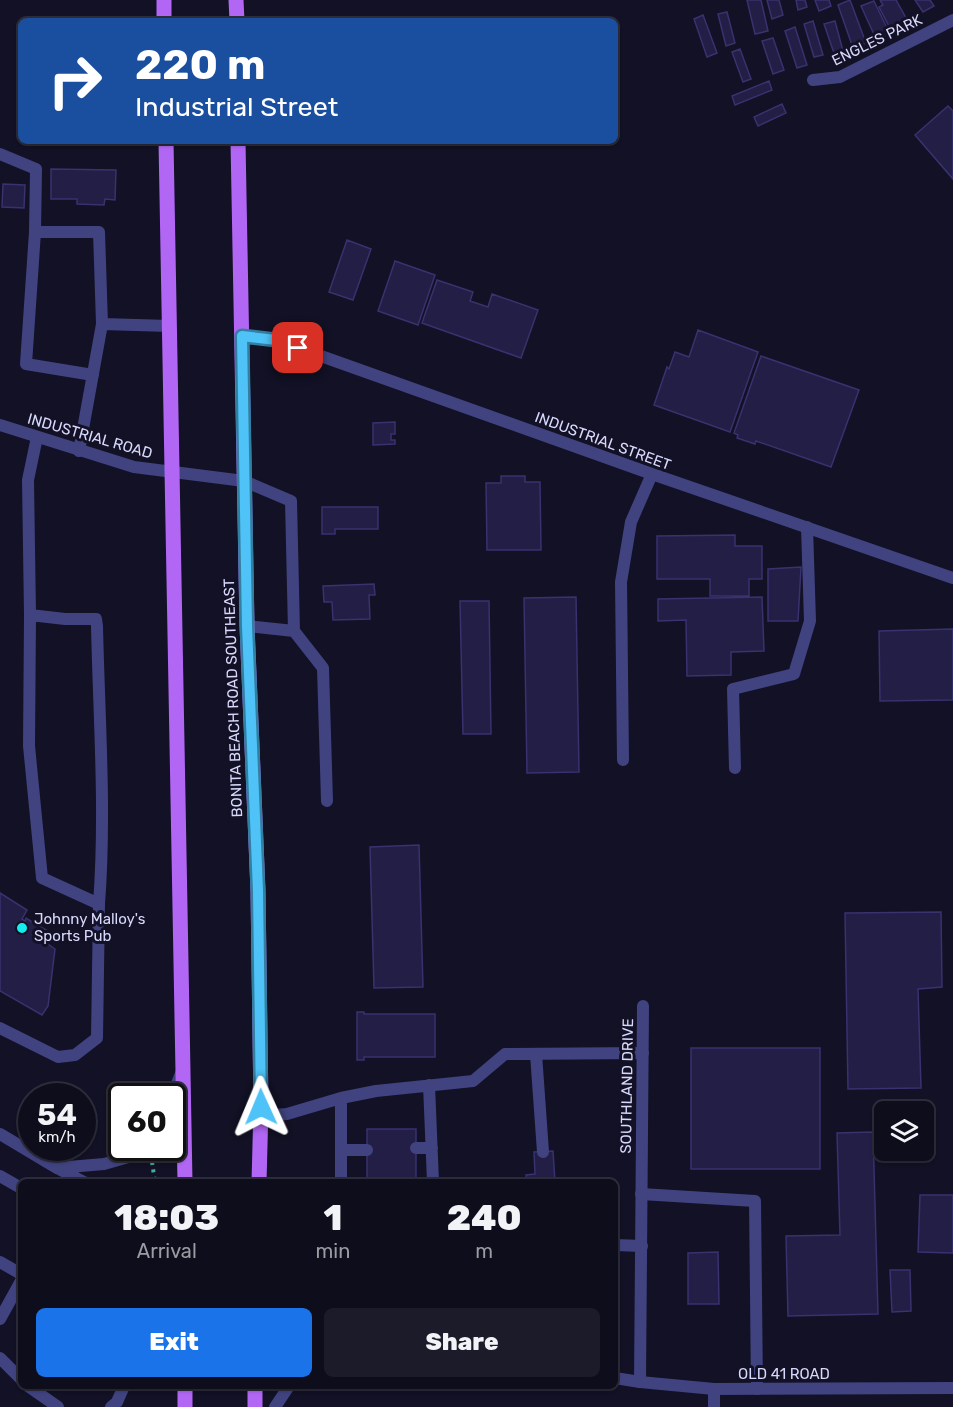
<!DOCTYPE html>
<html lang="en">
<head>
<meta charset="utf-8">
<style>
	body { margin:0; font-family:Rubik,sans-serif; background:#1c1b29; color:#f1f3f6; height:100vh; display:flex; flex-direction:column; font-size:22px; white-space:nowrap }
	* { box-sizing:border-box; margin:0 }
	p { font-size:20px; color:#9b9ca3 }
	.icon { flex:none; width:33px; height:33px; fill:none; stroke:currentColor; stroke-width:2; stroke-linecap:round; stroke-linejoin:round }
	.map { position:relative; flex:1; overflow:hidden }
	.drawer { position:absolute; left:18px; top:1179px; width:600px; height:210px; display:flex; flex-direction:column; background:#0e0d1c; border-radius:9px; box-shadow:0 2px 4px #0004,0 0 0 2px #2e2d3b }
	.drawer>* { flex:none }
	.guide { position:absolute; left:18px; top:18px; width:600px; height:126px; border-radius:9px; box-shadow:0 2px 4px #0004,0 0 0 2px #2e2d3b; background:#1a4fa0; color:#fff; overflow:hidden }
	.controls { position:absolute; left:874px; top:1101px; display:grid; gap:12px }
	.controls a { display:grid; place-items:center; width:60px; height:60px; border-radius:9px; background:#0e0d1c; box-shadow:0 2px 4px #0004,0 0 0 2px #2e2d3b; font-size:30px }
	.speed { position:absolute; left:18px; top:1083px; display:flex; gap:12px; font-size:30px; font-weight:700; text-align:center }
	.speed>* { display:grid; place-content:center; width:78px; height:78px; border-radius:50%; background:#0e0d1c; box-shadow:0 2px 4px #0004,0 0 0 2px #2e2d3b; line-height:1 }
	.speed small { font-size:15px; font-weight:400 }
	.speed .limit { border:3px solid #111; border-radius:9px; background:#fff; color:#111 }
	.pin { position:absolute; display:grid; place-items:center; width:51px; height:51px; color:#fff; margin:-26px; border-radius:12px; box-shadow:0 3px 9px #0006 }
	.me { position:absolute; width:66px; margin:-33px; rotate:359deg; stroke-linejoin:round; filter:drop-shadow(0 0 4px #0008) }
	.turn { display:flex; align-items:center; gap:21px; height:126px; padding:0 18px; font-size:27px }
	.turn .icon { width:78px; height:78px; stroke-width:2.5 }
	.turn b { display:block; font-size:42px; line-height:51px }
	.eta { display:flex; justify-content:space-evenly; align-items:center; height:102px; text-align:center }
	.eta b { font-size:36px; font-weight:800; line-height:42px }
	.primary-button { display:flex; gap:12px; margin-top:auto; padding:12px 18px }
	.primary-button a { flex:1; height:69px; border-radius:9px; background:#1a73e8; color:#fff; font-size:24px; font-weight:800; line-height:69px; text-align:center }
	.primary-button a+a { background:#1c1b29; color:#f1f3f6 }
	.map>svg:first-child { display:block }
</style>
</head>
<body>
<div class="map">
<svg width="953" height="1407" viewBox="0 0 953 1407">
	<rect width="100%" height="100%" fill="#121125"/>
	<path fill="#221e45" stroke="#38326f" stroke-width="1.5" d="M747 0H761L768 31 755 34Z
		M767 0H779L783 15 772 19Z
		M796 0H805L807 7 798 10Z
		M815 0H829L831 6 819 11Z
		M850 0 866 43 853 48 838 5Z
		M880 0H896L910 25 897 33 893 27 890 28 879 7 883 5Z
		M915 0H930L934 6 923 12Z
		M874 1 887 28 884 31 886 36 877 41 861 6Z
		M727 12 735 43 726 46 718 14Z
		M703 15 717 53 707 57 694 19Z
		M813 21 823 55 814 57 804 24Z
		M835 21 843 51 834 53 824 24Z
		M795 27 807 65 797 68 785 31Z
		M773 38 784 70 773 74 762 41Z
		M740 49 751 79 743 82 732 52Z
		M769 81 772 90 735 105 732 96Z
		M782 104 786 113 758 126 754 117Z
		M948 106 953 111V179L915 135Z
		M51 169 116 170 115 200 105 199 104 205 77 204V199H51Z
		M3 184 25 185 24 208 2 207Z
		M347 240 371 249 353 300 329 292Z
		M395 261 435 275 418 325 378 311Z
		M437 280 473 292 470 301 488 307 492 294 538 310 521 358 422 323Z
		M698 330 758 352 730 432 654 405 667 367 669 369 675 352 689 357Z
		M761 356 859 390 831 467 756 441 755 444 737 438 738 435 734 433Z
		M395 422V434H391V440H395V444L373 445V423Z
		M501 476H525V482H540L541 550H487L486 483H501Z
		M322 507H378V529H335V534H322Z
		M735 535V546H762V579H749V596H710V579H657V536Z
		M801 567 798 621H768V569Z
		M374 584 375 595H369L370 619 333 620 332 602H324L323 586Z
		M576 597 579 772 527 773 524 598Z
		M762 597 764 651 731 652V675L687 676 686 620 658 621V599Z
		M460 601H489L491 734H463Z
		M953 629V700L880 701 879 631Z
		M419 845 423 987 374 988 370 847Z
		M0 893 27 910 22 919 25 921 26 918 51 933 49 936 52 938 48 944 55 949 48 1006 42 1015 0 991Z
		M941 912 942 987 918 989 921 1088 848 1089 845 913Z
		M357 1012H364V1014H435V1057H364V1060H357Z
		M691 1048H820V1169H691Z
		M367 1129H416V1182H367Z
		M873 1132 878 1314 788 1316 786 1236 840 1235 837 1133Z
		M553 1151 555 1182H527L526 1175 535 1174 534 1152Z
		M920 1195H953V1253L918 1252Z
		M718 1252 719 1304H688V1253Z
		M890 1270H910L911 1311 892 1312Z"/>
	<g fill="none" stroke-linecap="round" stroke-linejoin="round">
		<path stroke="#39af9c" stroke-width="4" stroke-dasharray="3 4.5" stroke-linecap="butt" d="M152 1162 155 1182"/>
		<path stroke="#404380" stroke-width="12" d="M0 154 36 169 35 232
			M93 375 26 364 35 232H99L102 324
			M79 451 102 324 170 326
			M244 481 291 501 294 631 247 626
			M30 615 29 746 42 878 99 904C106 812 99 718 97 626L96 619H65L30 615 28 480 37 437
			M294 631 323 668 327 801
			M623 760 621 582 631 522 652 474
			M735 768 733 689 794 674 810 621 807 527
			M0 1028 58 1057 75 1055 97 1038 99 904
			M536 1054 543 1152
			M429 1085 433 1182
			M341 1098V1182
			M261 1116 287 1114 341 1098 376 1091 473 1081 505 1054 643 1053
			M416 1148H432
			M341 1150H367
			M641 1194 755 1201 757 1389
			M615 1245 642 1246
			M0 1262 21 1274
			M0 1319 21 1281
			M0 1358 21 1379
			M28 1386 58 1407
			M111 1407 117 1402 124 1386
			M714 1407V1389"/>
		<path stroke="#404380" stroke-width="12" d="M813 80 840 77 953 20
			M242 336 276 340 652 474 953 578
			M0 425 134 467 244 481
			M640 1382 643 1006"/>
		<path stroke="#404380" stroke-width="12" d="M172 1096 182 1071
			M0 1134 57 1168 104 1164 132 1156 140 1148
			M57 1168 84 1182
			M0 1176 21 1188
			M615 1378 640 1382 714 1389 953 1388
			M275 1407 289 1386"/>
		<path stroke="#b167f4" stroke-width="15" d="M164 0V21
			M236 0 237 21
			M166 141 185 1182
			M238 141 247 626 258 891 261 1107 259 1182
			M185 1386V1407
			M255 1386V1407"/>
	</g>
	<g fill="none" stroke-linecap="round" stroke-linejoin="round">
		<g stroke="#337fa1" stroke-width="15">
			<path id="route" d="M261 1107 258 891 247 626 242 336 276 340 298 348"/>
		</g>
		<use href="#route" stroke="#4fc3f7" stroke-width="10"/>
	</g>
	<circle fill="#13eded" stroke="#121125" stroke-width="2" cx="22" cy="928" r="6"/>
	<g text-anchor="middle" stroke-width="6" stroke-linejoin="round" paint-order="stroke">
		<g font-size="15" fill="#d8d8fc" stroke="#121125">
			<text transform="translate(877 40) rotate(-26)" y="5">ENGLES PARK</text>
			<text transform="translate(90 436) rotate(16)" y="5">INDUSTRIAL ROAD</text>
			<text transform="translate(603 441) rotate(20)" y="5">INDUSTRIAL STREET</text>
			<text transform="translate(233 698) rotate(-92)" y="5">BONITA BEACH ROAD SOUTHEAST</text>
			<text transform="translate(627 1086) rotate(-89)" y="5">SOUTHLAND DRIVE</text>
			<text x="784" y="1379">OLD 41 ROAD</text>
		</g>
		<g font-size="15" fill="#d8d8fc" stroke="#121125" text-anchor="start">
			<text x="34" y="924">Johnny Malloy's<tspan x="34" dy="17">Sports Pub</tspan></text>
		</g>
	</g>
</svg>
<div class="controls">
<a><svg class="icon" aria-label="layers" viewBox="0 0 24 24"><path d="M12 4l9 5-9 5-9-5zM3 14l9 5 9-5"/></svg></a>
</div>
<div class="speed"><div>54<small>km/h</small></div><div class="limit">60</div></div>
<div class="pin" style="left:298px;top:348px;background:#d93025"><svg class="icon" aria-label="arrive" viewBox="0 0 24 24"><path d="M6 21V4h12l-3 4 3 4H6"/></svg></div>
<svg class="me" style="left:261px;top:1107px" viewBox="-20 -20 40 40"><path d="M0-17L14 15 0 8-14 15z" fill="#4fc3f7" stroke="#fff" stroke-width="4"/></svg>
<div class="guide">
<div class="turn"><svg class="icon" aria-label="right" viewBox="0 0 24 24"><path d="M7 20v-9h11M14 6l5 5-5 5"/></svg><div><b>220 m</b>Industrial Street</div></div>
</div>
<section class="drawer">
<div class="eta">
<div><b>18:03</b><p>Arrival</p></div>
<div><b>1</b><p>min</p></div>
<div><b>240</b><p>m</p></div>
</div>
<div class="primary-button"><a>Exit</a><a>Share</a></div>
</section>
</div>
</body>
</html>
